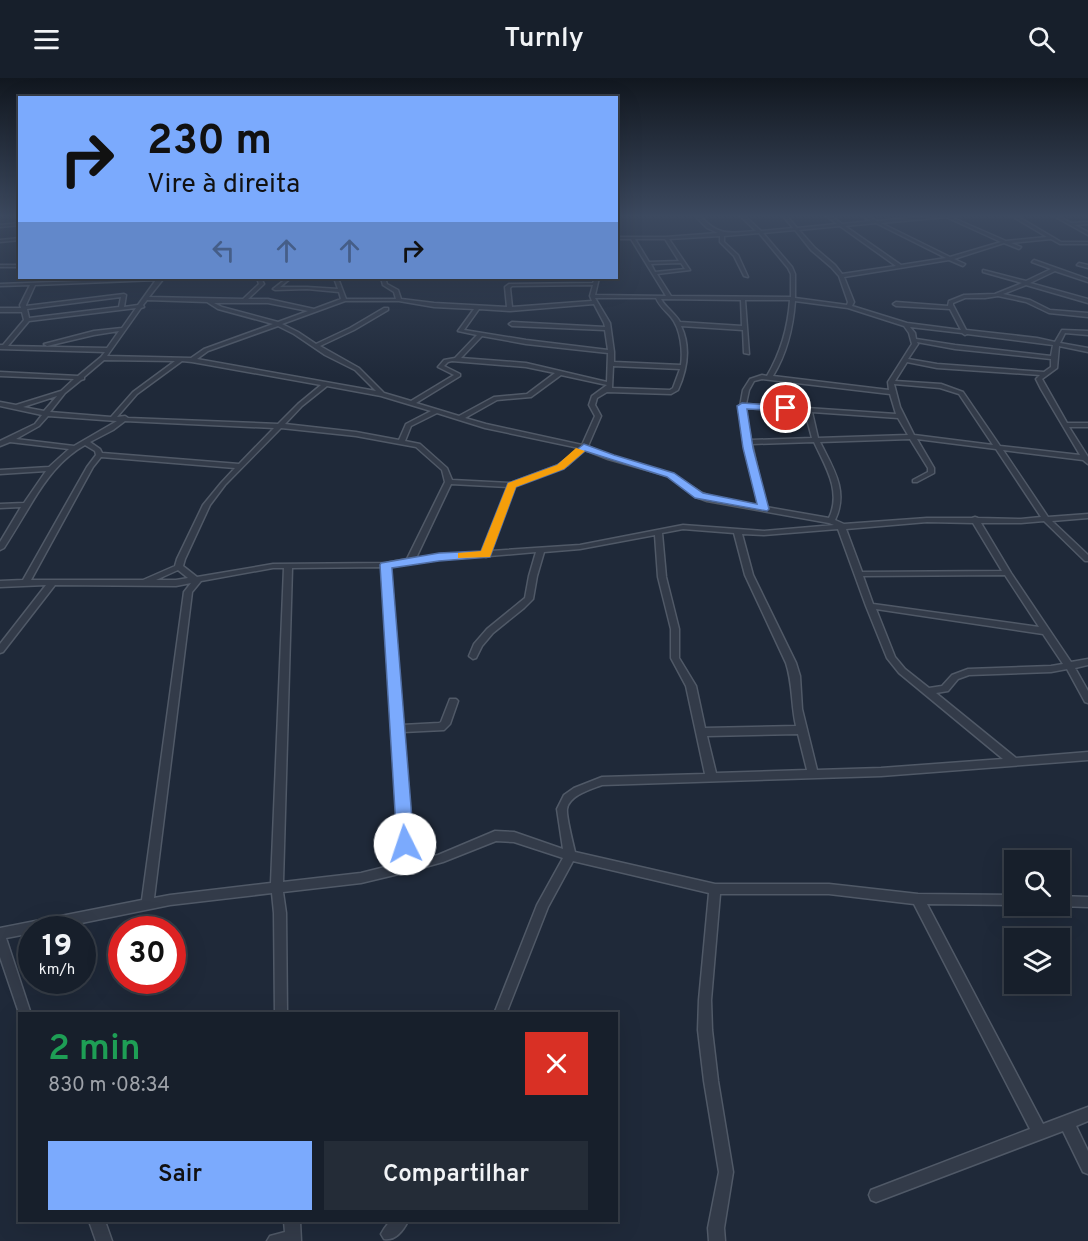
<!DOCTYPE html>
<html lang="pt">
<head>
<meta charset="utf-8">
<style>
	body { margin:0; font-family:Overpass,sans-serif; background:#242c37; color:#f1f3f6; height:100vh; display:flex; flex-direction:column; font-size:22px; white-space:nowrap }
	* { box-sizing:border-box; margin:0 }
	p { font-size:20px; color:#9ea2a9 }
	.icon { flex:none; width:33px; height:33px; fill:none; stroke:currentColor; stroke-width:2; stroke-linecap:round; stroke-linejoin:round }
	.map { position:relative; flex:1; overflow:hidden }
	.sheet { position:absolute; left:18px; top:934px; width:600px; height:210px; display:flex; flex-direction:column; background:#171f2b; border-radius:0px; box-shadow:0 6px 24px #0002,0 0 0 2px #363d47 }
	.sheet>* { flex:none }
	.guide { position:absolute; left:18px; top:18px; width:600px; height:183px; border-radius:0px; box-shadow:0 6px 24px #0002,0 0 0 2px #363d47; background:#7baafd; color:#111; overflow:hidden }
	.fabs { position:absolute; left:1004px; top:772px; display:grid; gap:12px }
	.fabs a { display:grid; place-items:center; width:66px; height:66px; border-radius:0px; background:#171f2b; box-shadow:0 6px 24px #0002,0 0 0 2px #363d47; font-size:30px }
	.speed { position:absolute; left:18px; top:838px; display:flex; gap:12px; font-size:30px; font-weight:700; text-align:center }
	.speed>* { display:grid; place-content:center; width:78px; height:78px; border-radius:50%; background:#171f2b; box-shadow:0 6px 24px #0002,0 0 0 2px #363d47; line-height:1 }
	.speed small { font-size:15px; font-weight:400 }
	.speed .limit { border:9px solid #d22; background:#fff; color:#111 }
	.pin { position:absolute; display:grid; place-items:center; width:51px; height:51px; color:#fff; margin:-26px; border:3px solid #fff; border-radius:50%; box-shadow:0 2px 6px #0007 }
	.me { position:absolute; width:66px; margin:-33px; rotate:356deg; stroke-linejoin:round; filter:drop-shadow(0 0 4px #0008) }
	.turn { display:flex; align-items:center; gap:21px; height:126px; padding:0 30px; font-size:27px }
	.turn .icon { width:78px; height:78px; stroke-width:2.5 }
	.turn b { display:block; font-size:42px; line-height:51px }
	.lanes { display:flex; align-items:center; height:57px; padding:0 30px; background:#0003; justify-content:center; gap:30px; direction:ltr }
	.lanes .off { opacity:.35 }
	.round { display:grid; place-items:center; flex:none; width:63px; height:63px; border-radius:0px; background:#242c37 }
	.summary { display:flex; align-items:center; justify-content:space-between; height:102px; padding:0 30px }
	h1 { font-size:36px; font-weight:600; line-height:45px; color:#1e9e55 }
	.button { display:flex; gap:12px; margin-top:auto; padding:12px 30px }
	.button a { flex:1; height:69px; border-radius:0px; background:#7baafd; color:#111; font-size:24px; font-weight:600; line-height:69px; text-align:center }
	.button a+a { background:#242c37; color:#f1f3f6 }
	header { display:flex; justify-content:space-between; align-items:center; height:78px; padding:0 30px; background:#171f2b; font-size:27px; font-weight:600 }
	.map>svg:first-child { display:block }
</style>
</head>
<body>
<header><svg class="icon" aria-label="menu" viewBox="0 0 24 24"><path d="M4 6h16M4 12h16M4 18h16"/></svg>Turnly<svg class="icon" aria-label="search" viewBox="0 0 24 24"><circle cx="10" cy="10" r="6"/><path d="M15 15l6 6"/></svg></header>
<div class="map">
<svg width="1088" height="1163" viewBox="0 0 1088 1163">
	<rect width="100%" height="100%" fill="#1f2939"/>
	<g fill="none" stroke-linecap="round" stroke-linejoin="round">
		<g stroke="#505967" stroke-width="3">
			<path id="minor" d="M694 137H699C720 159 728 155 756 153L739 137H744L761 153 793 150 782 137H786L797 150 837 146 825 137H830L842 146 871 143 860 137H866L877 143 942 137H961L951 139 1006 163 1047 159 1010 137H1015L1061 164H1088V166H1060L1051 161 1011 165 1021 169 1019 171 1004 165 954 181 965 186 963 188 949 182 844 199 854 224 852 228 907 245 961 252 950 231 896 228 893 226 896 224 948 228 949 223 964 217 995 216 1022 205 983 194V192L1026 203 1051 191 1032 184 1034 182 1088 201V204L1055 193 1030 205 1088 221V225L1026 207 1003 216 1030 222 1050 232 1088 235V239L1049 235 1026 224 998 218 985 220H965L953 225V227L966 252 1037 260 1055 264 1062 252 1088 253V257L1065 255 1060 265 1088 270V274L1059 268 1057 290 1042 301 1067 345H1088V349H1069L1088 379V386L1083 382 1003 372 1048 439 1088 436V440L1052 443 1088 477V483H1085L1044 443 1021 445H981L1011 495 1071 584 1088 581V587L1075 590 1088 613V625L1085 624 1067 591 1051 594 969 597 958 601 948 613 936 615 1016 680 1088 674V682L881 698 602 707C592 711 569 717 567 731 566 738 573 765 575 774L715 806H829L918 816 1014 817V827L927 826 1043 1046 1088 1029V1043L1076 1048 1088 1073V1096L1083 1094 1063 1053 876 1124 871 1122 869 1117 871 1112 1030 1051 914 826 829 816H720L711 922 712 952 718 1003 733 1094 724 1150 725 1163H709L708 1150 719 1094 704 1003 698 952 699 922 709 815 573 783 548 829 506 936H494L537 827 563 780 514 764 496 763 443 784 407 794 361 805 283 814 286 835 287 936H275L274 835 272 815 170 827 47 852H32V855L6 860 31 936H20V938L0 879V850L142 822 184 514 191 505 176 508 55 507 3 574 0 575V566L46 507 0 509V503L23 502 87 389 96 377 95 373 85 367C60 381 45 403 31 426 23 439 13 456 4 470L0 472V464L21 429 0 430V426L24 425 46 393 0 396V392L49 389 69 371 10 364 0 368V363L35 346 42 337 0 328V324L16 327 61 313 74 301 0 298V294L78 298 101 279 105 274 0 271V267H3L24 242 22 234H0V230H21L20 227 30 207 0 208V206L164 200 149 219 243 221 259 206 257 200H261L264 206 248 221H268L314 231 341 221 339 214 307 211 275 212 273 211 287 200H291L280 209H307L338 211 334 200H338L346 221H396L394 214 383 207 381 200H385L387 206 398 212 401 221 434 225 507 229 505 209 509 206 593 205 595 200H599L595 217 666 218 631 161H616V159H666L718 155 707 150ZM946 139 1001 164 950 179 881 145ZM876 145 946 180 901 187 845 148ZM840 148 896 188 842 196 835 187 815 170 799 152ZM795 152 811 172 831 189 839 198 848 224 847 227 795 220V196L792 189 763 155ZM759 155 788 190 791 196V219L671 218 657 196 690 192 669 161 720 158V164L734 178 744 198 748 199 738 177 724 164V158ZM635 161H665L679 183 649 184ZM681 185 685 191 655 194 651 186ZM156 202 138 227 124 229 126 217 124 216 26 228V227L35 207ZM593 207 590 218 592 223 512 229 510 210 512 208ZM121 219 119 229 29 240 27 231ZM595 220H656C660 229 666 233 671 239 681 251 683 273 681 287L614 284V274L610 245ZM661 221 741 222 742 248 680 244C675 235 666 230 661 221ZM147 222 207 224 218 231 273 246 204 271 191 280 107 278 141 230 144 229 143 227ZM745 222H790C788 250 781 274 767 298L762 297 750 301 743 312 739 334 759 428 712 419 702 415 672 396 612 379 588 368 601 338 595 327 597 320 607 314 671 316 678 312C687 292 691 269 681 248L743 252 744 275 749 276ZM345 223H399L434 229 474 231 458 253 477 257 455 280 444 282 438 289 454 297 411 323 384 315 359 290 320 268 354 252 388 232V230H384L350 250 316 266 298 254 282 246ZM795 223 848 230 904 248 909 255 912 266 888 304 889 312 773 298C787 275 793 250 795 223ZM214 225H268L308 233 278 244 222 229ZM594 226 604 245 605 249 512 244 509 246 512 248 605 252 608 272 526 262 464 252 479 231 510 233ZM136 230 122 250 94 253 44 266 47 268 94 257 119 253 107 270 8 268 29 243ZM278 248 294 256 325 277 355 292 376 313 197 281 208 273ZM910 249 962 255 965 257 967 256 1053 267 1051 278 955 267 916 261 915 255ZM482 258 526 266 608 275 607 304 526 285 461 280ZM917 264 955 271 1051 281V289L1044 294 937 286 908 281 918 266ZM104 282 175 283 133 314 111 339 50 334 65 315 81 302 84 301V299ZM182 283 192 284 321 307 298 326 278 346 128 340 125 338 117 339 137 316ZM452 283 526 289 555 295 527 316 494 319 459 338 416 325 460 298V296L444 288 448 284ZM907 284 937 290 1040 297 1036 301 1041 311 1080 377 1000 368 963 314 941 306 895 303ZM613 288 680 291 673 310 670 312 612 310ZM561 297 607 307 592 318 589 327 595 338 582 367 486 346 465 340 497 322 531 319ZM762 301 890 316 896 336 746 326 749 312 754 303ZM894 306 940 310 959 316 993 367 914 357 900 329ZM327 308 381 318 431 333 406 346 399 362 356 354 285 346 302 328ZM57 318 44 333 23 329ZM746 330 805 334 812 360 751 362 745 334ZM812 334 898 340 908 357 818 360ZM437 335 485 350 579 370 564 385 511 405 452 402 447 390 420 366 405 363 411 348ZM48 338 117 343 74 368 16 361 39 348ZM125 343 274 350 239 386 102 375 100 371 90 364 113 352ZM281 350 356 358 416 369 442 392 445 404 407 481 386 485 273 486 197 499 183 488 185 481 210 427 225 407ZM910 361 928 390V394L913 402V404H917L934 395V390L917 361 996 371 1041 439 1021 441 978 440 975 439 972 440H927L844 446 835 442C849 413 833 390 820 364ZM814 364C825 388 842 413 829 440L766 429 752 366ZM585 372 608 381 668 398 696 419 707 423 829 445 834 447 764 453 683 447 580 467 491 473 515 408 568 387ZM101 379 235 390 221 405 203 427 177 481 175 488 143 502H31L93 389ZM451 406 508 409 483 474 439 477 416 480ZM927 444 973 445 1002 493 862 494 846 451ZM683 451 734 455 745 497 786 585C793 606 791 627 796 648L705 650 696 608 679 580V551L666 499 662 455ZM838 451 866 528 887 580 899 595 1003 681 881 690 817 692 802 631 800 598 796 585 753 497 742 456 764 457ZM655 457 658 499 671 551V580L686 608 705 696 602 699 574 710 564 717 557 731 563 771 514 754 495 753 438 777 412 783 403 654 444 652 450 646 458 623 456 621H450L441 644 439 645 402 647 390 489 439 481 483 478 486 479 489 478 536 474 529 498 525 520 487 551 474 566 469 578 473 581 476 580 482 568 493 555 524 530 533 521 537 498 544 474 580 471ZM382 489 401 785 361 795 283 804 292 490ZM273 490H284L271 805 170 817 154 820 192 514 201 503ZM178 492 188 500 176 502H156ZM1005 497 1039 549 873 526 863 498ZM876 531 1043 556 1063 586 1051 588 968 591 952 597 942 608 929 610 905 591 895 579ZM798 656 807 692 716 695 707 658Z
				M1052 137H1057L1071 145 1088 144V146L1075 147 1088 154V157Z
				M20 145V147L0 149V147Z
				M20 160V162L0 164V162Z
				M1079 185 1088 187V190L1077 187Z
				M0 187H20V189H0Z
				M1059 818 1088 819V829L1059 828Z
				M89 1143H105L112 1163H96Z
				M284 1143H300L301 1163H267L270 1158 285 1154Z
				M390 1143H408C403 1153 395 1163 384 1161L381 1156 384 1151Z"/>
		</g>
		<use href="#minor" fill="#333b49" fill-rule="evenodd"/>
	</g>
	<linearGradient id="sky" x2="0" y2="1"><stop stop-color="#11171f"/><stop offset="0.46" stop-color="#3c495f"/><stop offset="1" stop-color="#3c495f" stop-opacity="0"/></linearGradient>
	<rect width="1088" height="300" fill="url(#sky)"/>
	<path fill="#7baafd" stroke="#506ea4" stroke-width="1.5" d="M742 325 786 328 791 330 786 333 747 331 753 370 769 431 767 433 695 420 667 399 585 373 564 391 516 409 490 479 439 483 392 490 414 766 411 771 405 773 400 771 397 766 380 487 381 485 439 475 481 473 508 405 557 387 584 366 614 377 674 395 703 415 757 426 743 370 737 328Z"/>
	<path fill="#f59e0b" d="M576 370 585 373 564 391 516 409 490 479 458 480V475L481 473 508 405 557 387Z"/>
</svg>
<div class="fabs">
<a><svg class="icon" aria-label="search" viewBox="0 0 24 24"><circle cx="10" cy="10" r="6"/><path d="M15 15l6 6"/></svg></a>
<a><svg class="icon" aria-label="layers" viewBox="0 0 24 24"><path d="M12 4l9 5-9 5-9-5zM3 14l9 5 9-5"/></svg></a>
</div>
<div class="speed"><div>19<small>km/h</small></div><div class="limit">30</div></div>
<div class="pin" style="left:786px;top:330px;background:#d93025"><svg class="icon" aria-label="arrive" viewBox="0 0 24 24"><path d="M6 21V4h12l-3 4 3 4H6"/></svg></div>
<svg class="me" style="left:405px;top:766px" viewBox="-20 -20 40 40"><circle r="19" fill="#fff"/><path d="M0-13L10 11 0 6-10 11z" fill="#7baafd"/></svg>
<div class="guide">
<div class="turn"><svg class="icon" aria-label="right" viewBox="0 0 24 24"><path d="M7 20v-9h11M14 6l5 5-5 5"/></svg><div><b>230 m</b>Vire à direita</div></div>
<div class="lanes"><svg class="icon off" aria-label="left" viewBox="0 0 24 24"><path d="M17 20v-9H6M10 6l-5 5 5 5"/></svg><svg class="icon off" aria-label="ahead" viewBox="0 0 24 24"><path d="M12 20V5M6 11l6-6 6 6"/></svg><svg class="icon off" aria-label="ahead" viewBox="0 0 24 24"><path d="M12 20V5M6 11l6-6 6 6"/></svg><svg class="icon" aria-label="right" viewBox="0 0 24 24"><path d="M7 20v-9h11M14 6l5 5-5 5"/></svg></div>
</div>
<section class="sheet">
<div class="summary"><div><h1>2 min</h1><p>830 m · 08:34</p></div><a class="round" style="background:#d93025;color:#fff"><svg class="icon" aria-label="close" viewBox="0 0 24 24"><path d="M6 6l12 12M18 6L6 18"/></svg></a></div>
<div class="button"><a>Sair</a><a>Compartilhar</a></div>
</section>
</div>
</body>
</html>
